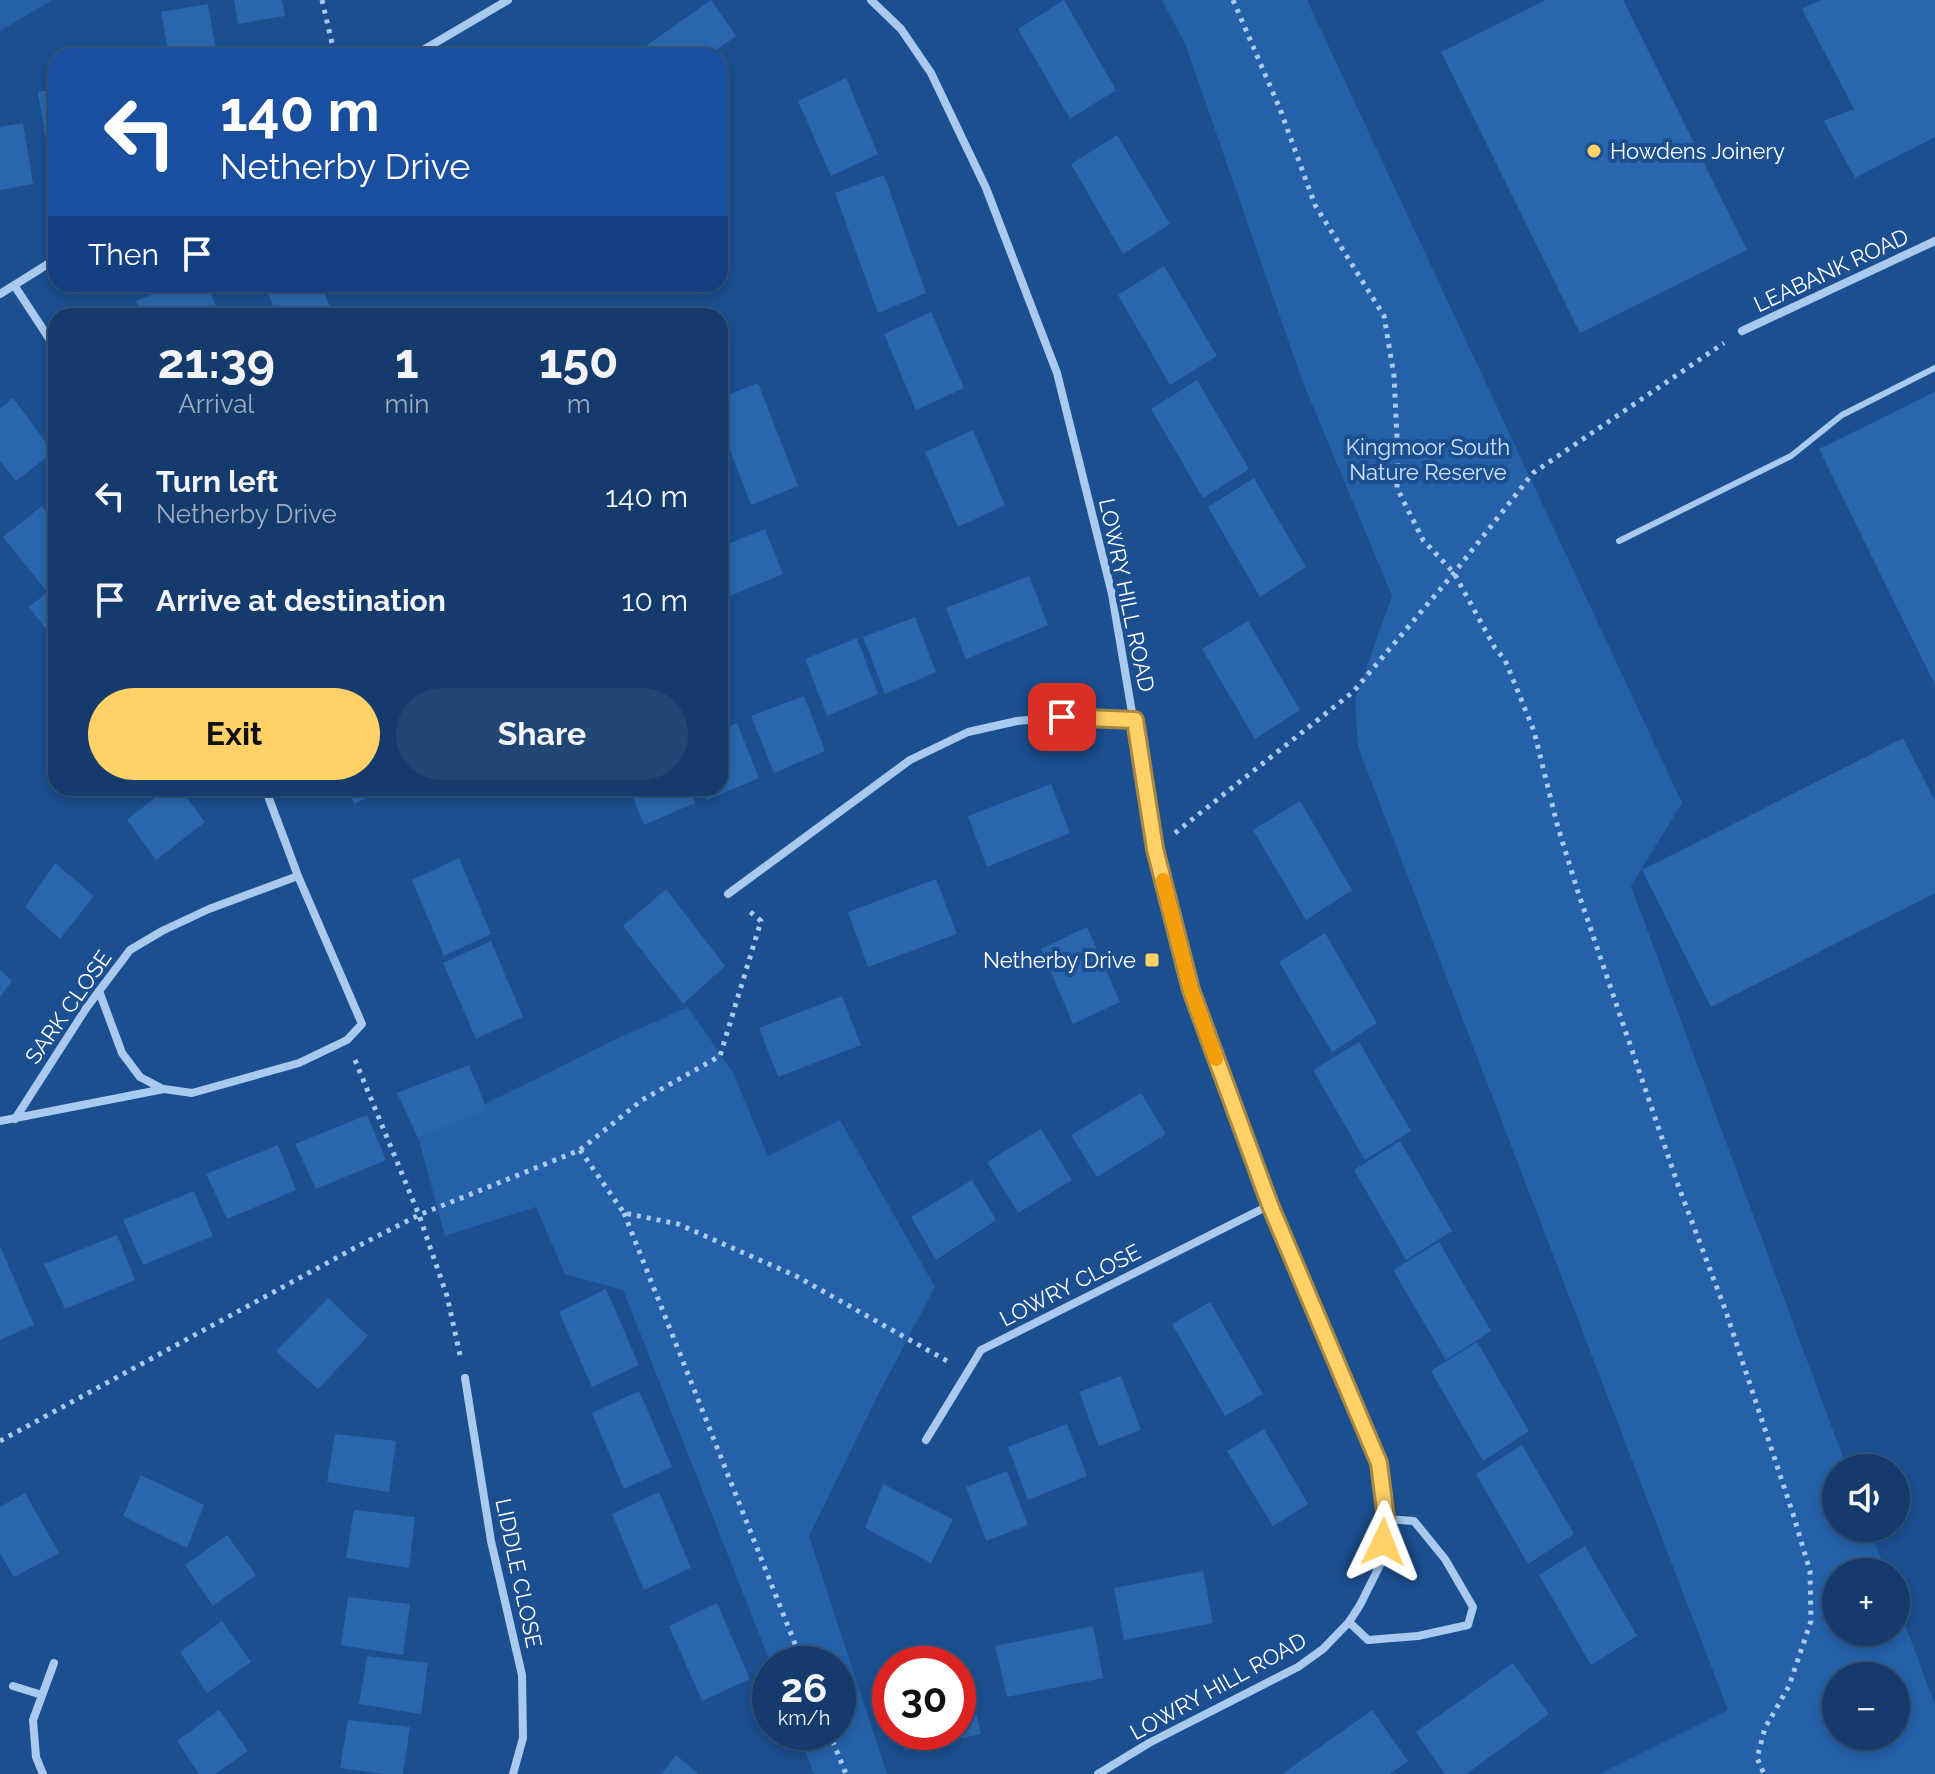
<!DOCTYPE html>
<html lang="en">
<head>
<meta charset="utf-8">
<style>
	body { margin:0; font-family:Raleway,sans-serif; background:#214673; color:#f1f3f6; height:100vh; display:flex; flex-direction:column; font-size:30px; white-space:nowrap }
	* { box-sizing:border-box; margin:0 }
	p { font-size:26px; color:#9dadc1 }
	.icon { flex:none; width:44px; height:44px; fill:none; stroke:currentColor; stroke-width:2; stroke-linecap:round; stroke-linejoin:round }
	.map { position:relative; flex:1; overflow:hidden }
	.details { position:absolute; left:48px; top:308px; width:680px; height:488px; display:flex; flex-direction:column; background:#143b6b; border-radius:24px; box-shadow:0 4px 12px #0003,0 0 0 2px #33557e }
	.details>* { flex:none }
	.hud { position:absolute; left:48px; top:48px; width:680px; height:244px; border-radius:24px; box-shadow:0 4px 12px #0003,0 0 0 2px #33557e; background:#1a4fa0; color:#fff; overflow:hidden }
	.tools { position:absolute; left:1822px; top:1454px; display:grid; gap:16px }
	.tools a { display:grid; place-items:center; width:88px; height:88px; border-radius:50%; background:#143b6b; box-shadow:0 4px 12px #0003,0 0 0 2px #33557e; font-size:40px }
	.speed { position:absolute; left:752px; top:1646px; display:flex; gap:16px; font-size:40px; font-weight:700; text-align:center }
	.speed>* { display:grid; place-content:center; width:104px; height:104px; border-radius:50%; background:#143b6b; box-shadow:0 4px 12px #0003,0 0 0 2px #33557e; line-height:1 }
	.speed small { font-size:20px; font-weight:400 }
	.speed .limit { border:12px solid #d22; background:#fff; color:#111 }
	.pin { position:absolute; display:grid; place-items:center; width:68px; height:68px; color:#fff; margin:-34px; border-radius:16px; box-shadow:0 4px 12px #0006 }
	.me { position:absolute; width:88px; margin:-44px; rotate:2deg; stroke-linejoin:round; filter:drop-shadow(0 0 6px #0008) }
	.turn { display:flex; align-items:center; gap:28px; height:168px; padding:0 40px; font-size:36px }
	.turn .icon { width:104px; height:104px; stroke-width:2.5 }
	.turn b { display:block; font-size:56px; line-height:68px }
	.then { display:flex; align-items:center; height:76px; padding:0 40px; background:#0003; gap:16px; font-size:30px }
	.eta { display:flex; justify-content:space-evenly; align-items:center; height:136px; text-align:center }
	.eta b { font-size:48px; font-weight:700; line-height:56px }
	.action { display:flex; gap:16px; margin-top:auto; padding:16px 40px }
	.action a { flex:1; height:92px; border-radius:48px; background:#ffd166; color:#111; font-size:32px; font-weight:700; line-height:92px; text-align:center }
	.action a+a { background:#214673; color:#f1f3f6 }
	ul { padding:0; list-style:none }
	li { display:flex; align-items:center; gap:24px; height:104px; padding:0 40px }
	li div { flex:1 }
	li b { display:block; font-size:30px }
	li em { font-style:normal }
	.map>svg:first-child { display:block }
</style>
</head>
<body>
<div class="map">
<svg width="1935" height="1774" viewBox="0 0 1935 1774">
	<rect width="100%" height="100%" fill="#1b4f8f"/>
	<path fill="#2461a8" fill-rule="evenodd" d="M0 0H52L0 31Z
		M1162 0H1307L1682 803 1631 886 1847 1468H1836V1528H1869L1886 1572H1836V1632H1896V1600L1935 1705V1774H1599L1728 1710 1358 747 1355 700 1392 596 1302 380 1186 46ZM1896 1676V1736H1836V1676Z
		M688 1007 733 1073 768 1156 840 1120 935 1287 879 1393 809 1536 887 1774H814L798 1732H838V1664H771L623 1290 565 1274 536 1207 445 1236 418 1137 612 1041Z"/>
	<path fill="#2a66ad" d="M234 0H282L285 16 238 24Z
		M711 0 736 36 708 56H649L643 48Z
		M1064 0 1116 90 1070 119 1018 29Z
		M1546 0H1623L1747 250 1580 333 1441 52Z
		M1821 0H1935V137L1855 178 1824 121 1854 109 1802 9Z
		M208 4 217 56H169L161 12Z
		M151 49 152 56H120V54Z
		M846 78 878 154 831 176 798 101Z
		M56 89V152L48 153 38 92Z
		M23 123 33 184 0 190V127Z
		M1117 135 1170 224 1123 254 1071 164Z
		M884 175 926 293 878 313 835 193Z
		M1164 266 1217 356 1170 385 1118 295Z
		M176 284H207L220 316H142L136 301Z
		M264 284H321L332 312 323 316H277Z
		M931 312 964 388 916 410 884 334Z
		M1197 380 1249 469 1203 498 1151 409Z
		M758 383 798 486 751 505 720 424V398Z
		M1935 392V685L1819 449Z
		M13 398 53 452 16 481 0 461V409Z
		M973 430 1005 505 958 527 925 452Z
		M1254 478 1306 567 1260 597 1208 507Z
		M42 506 56 525V581L45 589 3 537Z
		M765 529 783 574 720 600V547Z
		M1029 576 1048 625 966 659 946 608Z
		M56 586V642L29 607Z
		M915 617 936 672 885 694 863 637Z
		M1248 621 1300 710 1255 739 1202 649Z
		M857 638 878 694 827 716 805 659Z
		M804 696 825 751 774 773 751 716Z
		M737 723 759 778 707 800 703 788H720V730Z
		M1903 738 1935 801V893L1711 1007 1642 870Z
		M1051 784 1070 833 987 867 968 816Z
		M129 788H150L137 798Z
		M167 788H179L205 822 156 860 127 820Z
		M347 788H387L354 804Z
		M629 788H689L695 803 644 825Z
		M1300 801 1352 890 1306 920 1253 830Z
		M459 858 491 934 444 956 412 880Z
		M55 863 94 896 60 939 25 907Z
		M936 879 957 934 868 967 848 912Z
		M666 889 725 966 683 1004 623 926Z
		M1087 927 1120 1002 1073 1024 1041 949Z
		M1325 933 1377 1023 1332 1052 1279 962Z
		M491 941 523 1017 476 1039 443 963Z
		M0 970 12 981 0 997Z
		M842 996 861 1045 778 1077 759 1028Z
		M1359 1042 1411 1131 1365 1160 1313 1070Z
		M469 1065 487 1109 418 1138 397 1093Z
		M1141 1093 1166 1134 1097 1177 1071 1135Z
		M367 1115 386 1160 316 1189 295 1144Z
		M1041 1129 1072 1180 1018 1213 987 1162Z
		M1400 1141 1452 1231 1406 1260 1354 1170Z
		M278 1145 296 1190 227 1219 206 1174Z
		M972 1180 996 1220 936 1260 911 1217Z
		M194 1191 213 1236 143 1265 123 1220Z
		M117 1235 135 1280 65 1309 44 1264Z
		M1439 1242 1491 1331 1446 1360 1393 1270Z
		M0 1246 34 1325 0 1340Z
		M606 1289 639 1365 592 1387 559 1312Z
		M328 1298 368 1336 318 1389 276 1351Z
		M1210 1302 1263 1394 1225 1416 1172 1324Z
		M1477 1342 1529 1431 1483 1461 1431 1371Z
		M1121 1376 1141 1430 1099 1446 1079 1392Z
		M639 1391 672 1467 624 1489 592 1413Z
		M1067 1424 1087 1476 1028 1500 1008 1447Z
		M1264 1429 1308 1504 1273 1526 1227 1451Z
		M335 1434 396 1441 389 1492 327 1482Z
		M1522 1445 1574 1534 1528 1564 1476 1474Z
		M1007 1471 1028 1525 986 1541 966 1487Z
		M141 1475 204 1505 187 1548 123 1516Z
		M883 1484 953 1519 931 1563 865 1528Z
		M659 1492 691 1568 644 1590 612 1514Z
		M25 1493 59 1553 14 1577 0 1553V1507Z
		M354 1510 415 1517 409 1568 346 1558Z
		M227 1535 256 1575 213 1606 185 1565Z
		M1585 1546 1637 1636 1591 1665 1539 1575Z
		M1203 1571 1213 1623 1124 1640 1114 1588Z
		M348 1597 410 1604 403 1655 341 1645Z
		M717 1603 750 1679 702 1701 669 1626Z
		M222 1621 251 1662 207 1693 180 1652Z
		M1093 1626 1103 1678 1007 1697 995 1646Z
		M367 1656 428 1663 421 1714 359 1704Z
		M1513 1663 1549 1714 1466 1774H1445L1416 1732Z
		M969 1682 981 1734 905 1750 901 1732H958V1685Z
		M219 1710 248 1751 215 1774H199L177 1741Z
		M1372 1710 1408 1761 1390 1774H1282Z
		M348 1720 410 1727 403 1774H383L340 1768Z
		M676 1755 698 1774H661Z"/>
	<g fill="none" stroke-linecap="round" stroke-linejoin="round">
		<path stroke="#a9c9ee" stroke-width="5" stroke-dasharray="4 6" stroke-linecap="butt" d="M322 0 335 56
			M1233 0 1280 109 1315 205 1384 316 1394 376 1398 458 1397 488 1423 540 1454 573 1495 648 1505 660 1534 731 1557 824 1577 889 1678 1185 1725 1309 1793 1514 1810 1571 1811 1621 1789 1686 1765 1728 1757 1758 1764 1774
			M1175 833 1353 692 1454 573 1533 473 1724 343
			M355 1060 419 1215 447 1296 460 1355
			M580 1150 624 1213 678 1224 796 1276 949 1362
			M624 1213 803 1664
			M0 1441 360 1245 419 1215 580 1150 642 1100 720 1056 761 921 747 909
			M829 1732 846 1774"/>
		<path stroke="#a9c9ee" stroke-width="6" d="M1619 541 1791 456 1842 415 1935 368"/>
		<path stroke="#a9c9ee" stroke-width="8" d="M871 0 901 29 931 73 986 188 1057 373 1112 594 1155 849 1191 990 1270 1205 1379 1463 1386 1519 1380 1565 1360 1605 1349 1622 1323 1649 1298 1667 1149 1743 1098 1774
			M413 56 508 0
			M14 285 56 349
			M0 294 56 259
			M1742 331 1935 241
			M728 894 910 760 968 732 1017 721 1062 717 1135 720
			M99 991 122 1053 140 1077 163 1089
			M15 1119 87 1007 130 950 162 931 209 909 298 876
			M0 1121 164 1089 192 1093 299 1063 347 1040 362 1024 298 876 265 788
			M465 1378 491 1541 522 1675 523 1738 513 1774
			M926 1440 981 1350 1270 1205
			M1349 1622 1368 1640 1418 1636 1468 1625 1473 1607 1445 1559 1414 1521 1386 1519
			M13 1686 42 1695
			M43 1774 36 1757 33 1720 54 1663"/>
	</g>
	<g fill="none" stroke-linecap="round" stroke-linejoin="round">
		<g stroke="#a68842" stroke-width="20">
			<path id="route" d="M1062 717 1135 720 1155 849 1191 990 1270 1205 1379 1463 1386 1519 1383 1542"/>
		</g>
		<use href="#route" stroke="#ffd166" stroke-width="14"/>
		<path stroke="#f59e0b" stroke-width="14" d="M1163 880 1191 990 1216 1059"/>
	</g>
	<g fill="#ffd166" stroke="#1b4f8f" stroke-width="3">
		<circle cx="1594" cy="151" r="8"/>
		<rect x="1144" y="952" width="16" height="16" rx="4"/>
	</g>
	<g text-anchor="middle" stroke-width="8" stroke-linejoin="round" paint-order="stroke">
		<g font-size="22" fill="#fff" stroke="#1b4f8f" text-anchor="start">
			<text x="1610" y="159">Howdens Joinery</text>
			<text x="1136" y="968" text-anchor="end">Netherby Drive</text>
		</g>
		<g font-size="22" fill="#fff" stroke="#1b4f8f">
			<text transform="translate(1831 270) rotate(-25)" y="8">LEABANK ROAD</text>
			<text transform="translate(1127 595) rotate(78)" y="8">LOWRY HILL ROAD</text>
			<text transform="translate(68 1007) rotate(-55)" y="8">SARK CLOSE</text>
			<text transform="translate(1070 1285) rotate(-27)" y="8">LOWRY CLOSE</text>
			<text transform="translate(519 1573) rotate(78)" y="8">LIDDLE CLOSE</text>
			<text transform="translate(1218 1686) rotate(-29)" y="8">LOWRY HILL ROAD</text>
		</g>
		<g font-size="22" fill="#cfe3fa" stroke="#1b4f8f">
			<text x="1428" y="455">Kingmoor South<tspan x="1428" dy="25">Nature Reserve</tspan></text>
		</g>
	</g>
</svg>
<div class="tools">
<a><svg class="icon" aria-label="sound" viewBox="0 0 24 24"><path d="M4 9h4l5-4v14l-5-4H4zM17 9q2 3 0 6"/></svg></a>
<a>+</a>
<a>−</a>
</div>
<div class="speed"><div>26<small>km/h</small></div><div class="limit">30</div></div>
<div class="pin" style="left:1062px;top:717px;background:#d93025"><svg class="icon" aria-label="arrive" viewBox="0 0 24 24"><path d="M6 21V4h12l-3 4 3 4H6"/></svg></div>
<svg class="me" style="left:1383px;top:1542px" viewBox="-20 -20 40 40"><path d="M0-17L14 15 0 8-14 15z" fill="#ffd166" stroke="#fff" stroke-width="4"/></svg>
<div class="hud">
<div class="turn"><svg class="icon" aria-label="left" viewBox="0 0 24 24"><path d="M17 20v-9H6M10 6l-5 5 5 5"/></svg><div><b>140 m</b>Netherby Drive</div></div>
<div class="then">Then<svg class="icon" aria-label="arrive" viewBox="0 0 24 24"><path d="M6 21V4h12l-3 4 3 4H6"/></svg></div>
</div>
<section class="details">
<div class="eta">
<div><b>21:39</b><p>Arrival</p></div>
<div><b>1</b><p>min</p></div>
<div><b>150</b><p>m</p></div>
</div>
<ul>
<li><svg class="icon" aria-label="left" viewBox="0 0 24 24"><path d="M17 20v-9H6M10 6l-5 5 5 5"/></svg><div><b>Turn left</b><p>Netherby Drive</p></div><em>140 m</em></li>
<li><svg class="icon" aria-label="arrive" viewBox="0 0 24 24"><path d="M6 21V4h12l-3 4 3 4H6"/></svg><div><b>Arrive at destination</b></div><em>10 m</em></li>
</ul>
<div class="action"><a>Exit</a><a>Share</a></div>
</section>
</div>
</body>
</html>
